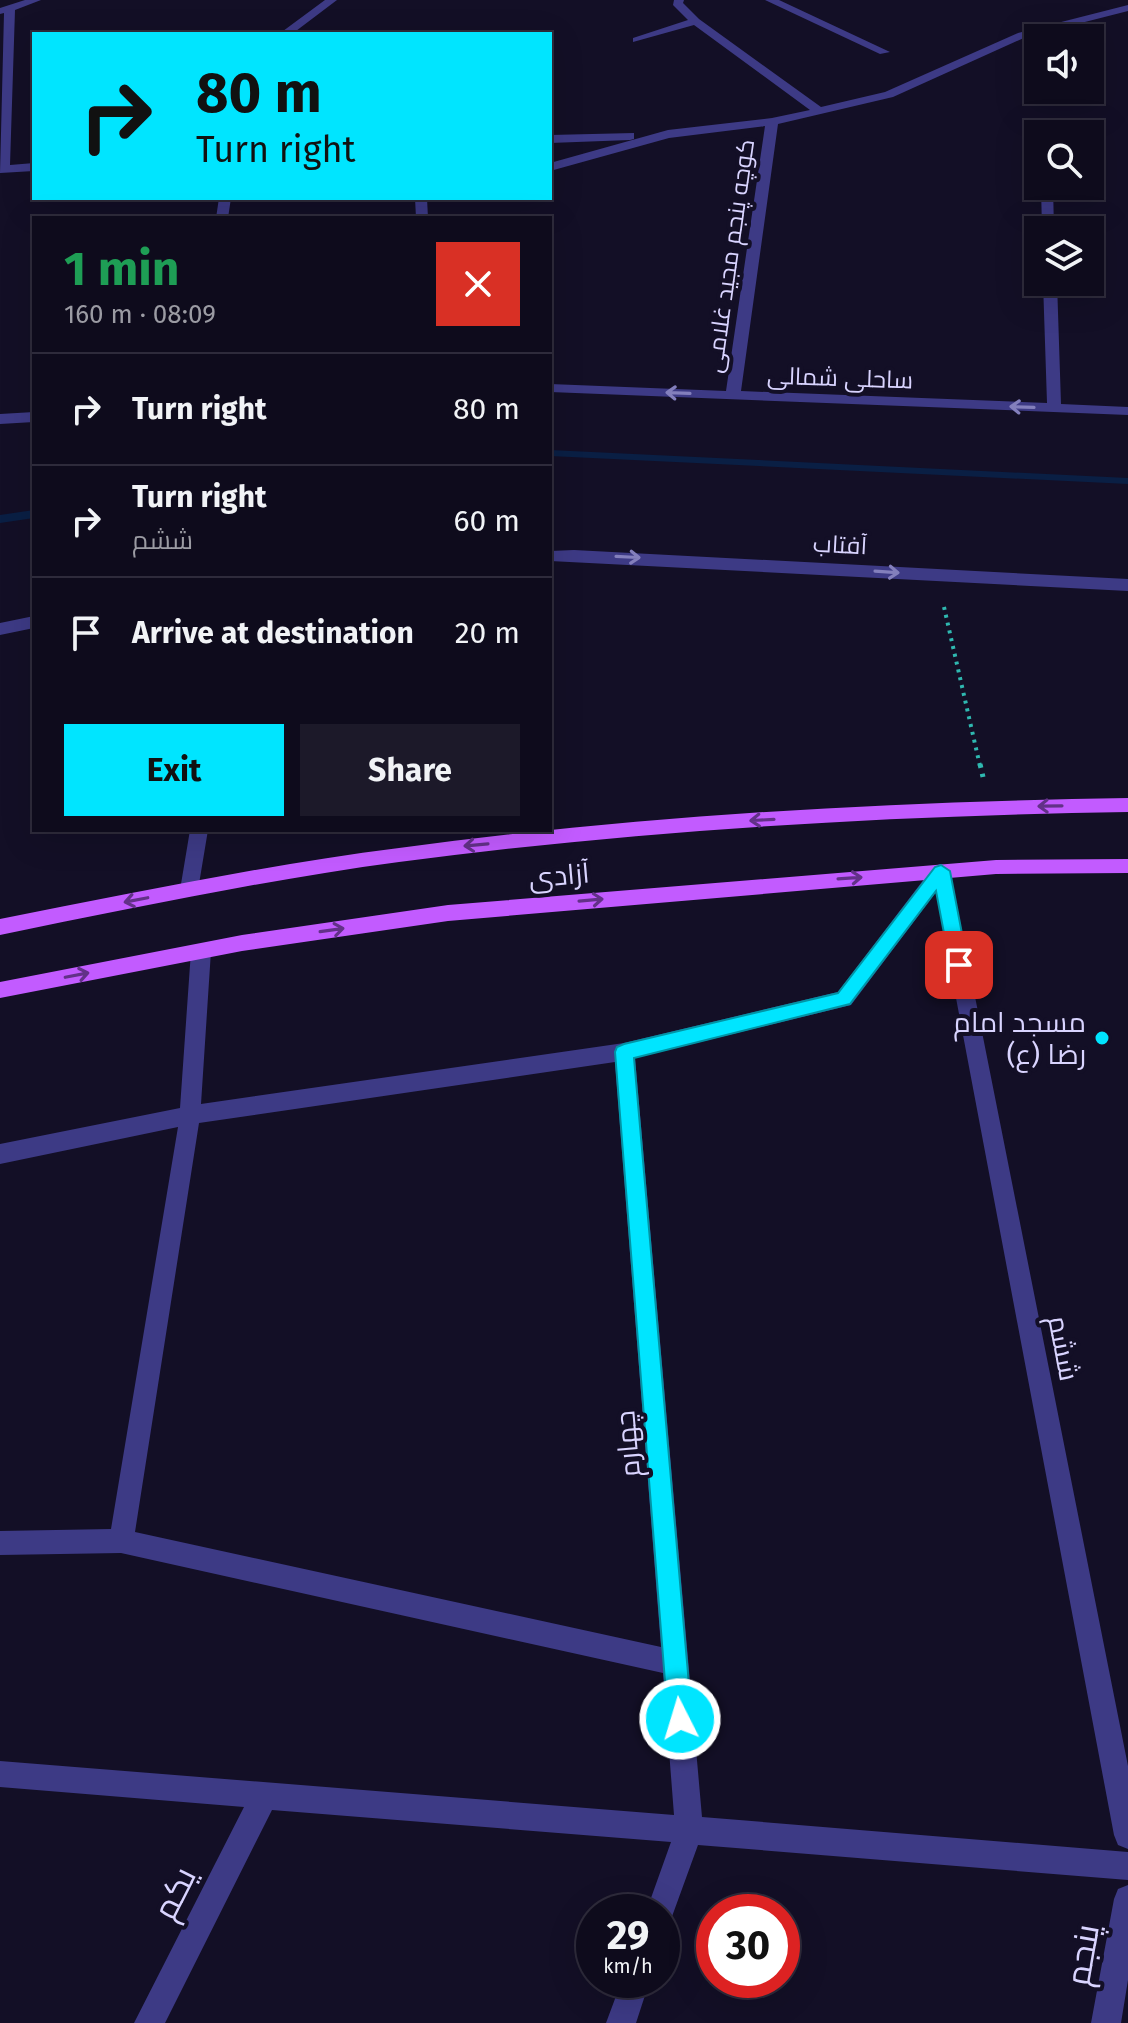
<!DOCTYPE html>
<html lang="en">
<head>
<meta charset="utf-8">
<style>
	body { margin:0; font-family:"Fira Sans",Cairo,sans-serif; background:#1c1929; color:#f1f3f6; height:100vh; display:flex; flex-direction:column; font-size:30px; white-space:nowrap }
	* { box-sizing:border-box; margin:0 }
	p { font-size:26px; color:#9b9ba3 }
	.icon { flex:none; width:44px; height:44px; fill:none; stroke:currentColor; stroke-width:2; stroke-linecap:round; stroke-linejoin:round }
	.map { position:relative; flex:1; overflow:hidden }
	.side { position:absolute; left:32px; top:216px; width:520px; height:616px; display:flex; flex-direction:column; background:#0e0b1c; border-radius:0px; box-shadow:0 8px 32px #0002,0 0 0 2px #2e2b3b }
	.side>* { flex:none }
	.hud { position:absolute; left:32px; top:32px; width:520px; height:168px; border-radius:0px; box-shadow:0 8px 32px #0002,0 0 0 2px #2e2b3b; background:#00e5ff; color:#111; overflow:hidden }
	.controls { position:absolute; left:1024px; top:24px; display:grid; gap:16px }
	.controls a { display:grid; place-items:center; width:80px; height:80px; border-radius:0px; background:#0e0b1c; box-shadow:0 8px 32px #0002,0 0 0 2px #2e2b3b; font-size:40px }
	.speed { position:absolute; left:576px; top:1894px; display:flex; gap:16px; font-size:40px; font-weight:700; text-align:center }
	.speed>* { display:grid; place-content:center; width:104px; height:104px; border-radius:50%; background:#0e0b1c; box-shadow:0 8px 32px #0002,0 0 0 2px #2e2b3b; line-height:1 }
	.speed small { font-size:20px; font-weight:400 }
	.speed .limit { border:12px solid #d22; background:#fff; color:#111 }
	.pin { position:absolute; display:grid; place-items:center; width:68px; height:68px; color:#fff; margin:-34px; border-radius:16px; box-shadow:0 4px 12px #0006 }
	.me { position:absolute; width:88px; margin:-44px; rotate:355deg; stroke-linejoin:round; filter:drop-shadow(0 0 6px #0008) }
	.turn { display:flex; align-items:center; gap:28px; height:168px; padding:0 32px; font-size:36px }
	.turn .icon { width:104px; height:104px; stroke-width:2.5 }
	.turn b { display:block; font-size:56px; line-height:68px }
	.round { display:grid; place-items:center; flex:none; width:84px; height:84px; border-radius:0px; background:#1c1929 }
	.overview { display:flex; align-items:center; justify-content:space-between; height:136px; padding:0 32px }
	h1 { font-size:48px; font-weight:700; line-height:60px; color:#1e9e55 }
	.primary-button { display:flex; gap:16px; margin-top:auto; padding:16px 32px }
	.primary-button a { flex:1; height:92px; border-radius:0px; background:#00e5ff; color:#111; font-size:32px; font-weight:700; line-height:92px; text-align:center }
	.primary-button a+a { background:#1c1929; color:#f1f3f6 }
	ul { padding:0; list-style:none }
	li { display:flex; align-items:center; gap:24px; height:112px; padding:0 32px; border-top:2px solid #2e2b3b }
	li div { flex:1 }
	li b { display:block; font-size:30px }
	li em { font-style:normal }
	.map>svg:first-child { display:block }
</style>
</head>
<body>
<div class="map">
<svg width="1128" height="2023" viewBox="0 0 1128 2023">
	<rect width="100%" height="100%" fill="#130f26"/>
	<g fill="none" stroke-linecap="round" stroke-linejoin="round">
		<path fill="#0a1f44" fill-rule="evenodd" d="M550 450 1128 478V484L550 456Z
			M34 510V518L0 523V515Z"/>
		<path stroke="#2fb8b0" stroke-width="4" stroke-dasharray="3 5" stroke-linecap="butt" d="M944 607 980 766"/>
		<path stroke="#2fb8b0" stroke-width="5" stroke-dasharray="4 6" stroke-linecap="butt" d="M980 764 983 777"/>
		<path fill="#3d3a85" fill-rule="evenodd" d="M25 0H41L15 10 10 165 34 163V171L0 173 4 13 0 14V8Z
			M325 0H337L292 34H279Z
			M674 0H684L683 3 699 19 821 107 885 92 1018 33 1128 5V11L1026 37 893 97 778 124 741 391 1047 403 1043 282H1057L1061 404 1128 407V415L550 392V384L726 391 765 126 669 138 550 171V163L668 130 772 118 810 110 694 25 633 42V38L688 20 673 5Z
			M765 0H779L890 52 880 54Z
			M634 133V139L630 140 550 143V135Z
			M1041 186H1053L1054 230H1042Z
			M219 198H231L228 218H216Z
			M415 198H427L428 218H416Z
			M34 412V422L0 424V414Z
			M574 550 1128 579V591L550 561V551Z
			M34 616V628L0 635V623Z
			M190 830H208L198 890 196 895H182L180 890Z
			M941 864 948 866 950 871 1128 1766V1849L1118 1845 1114 1835 936 892 851 1005 635 1058 702 1817 1128 1852V1880L698 1845 670 1922 662 1925V1912H646L671 1842 272 1810 165 2023H134L244 1807 0 1787V1761L674 1815 663 1673 121 1553 0 1555V1531L111 1529 178 1127 0 1164V1144L180 1108 191 951 194 945H208L211 951 201 1104 624 1043 838 992 934 866ZM615 1062 661 1647 135 1532 199 1123Z
			M1128 1885V1980L1121 2023H1091L1114 1899 1118 1889Z
			M622 1980H650L636 2023H606Z"/>
		<path fill="#c25bff" fill-rule="evenodd" d="M1128 798V812C884 816 640 830 399 862 265 880 132 908 0 935V919C132 893 265 865 399 848 641 815 884 802 1128 798Z
			M1128 859V873L996 874 448 921 242 951 0 998V982L242 935 448 905 996 860Z"/>
	</g>
	<defs><path id="oneway-shaft" d="M-6 0H5M1.5-3L5.5 0L1.5 3" fill="none" stroke-width="1.6" stroke-linecap="round" stroke-linejoin="round" transform="scale(2)"/></defs>
	<g stroke="#837fbc">
		<use href="#oneway-shaft" transform="translate(678 393) rotate(-178)"/>
		<use href="#oneway-shaft" transform="translate(1022 407) rotate(-178)"/>
		<use href="#oneway-shaft" transform="translate(628 557) rotate(3)"/>
		<use href="#oneway-shaft" transform="translate(887 572) rotate(4)"/>
	</g>
	<g stroke="#623188">
		<use href="#oneway-shaft" transform="translate(1050 806) rotate(179)"/>
		<use href="#oneway-shaft" transform="translate(762 820) rotate(177)"/>
		<use href="#oneway-shaft" transform="translate(476 845) rotate(175)"/>
		<use href="#oneway-shaft" transform="translate(850 878) rotate(-4)"/>
		<use href="#oneway-shaft" transform="translate(136 900) rotate(169)"/>
		<use href="#oneway-shaft" transform="translate(591 900) rotate(-5)"/>
		<use href="#oneway-shaft" transform="translate(332 930) rotate(-8)"/>
		<use href="#oneway-shaft" transform="translate(77 975) rotate(-11)"/>
	</g>
	<path fill="#00e5ff" stroke="#0095a6" stroke-width="2" d="M941 865 950 871 968 965 965 970 959 972 950 965 936 891 850 1004 634 1058 692 1719 689 1727 680 1731 671 1727 668 1719 615 1052 617 1047 624 1044 838 993 935 867Z"/>
	<circle fill="#00e5ff" stroke="#130f26" stroke-width="3" cx="1102" cy="1038" r="8"/>
	<g text-anchor="middle" stroke-width="8" stroke-linejoin="round" paint-order="stroke">
		<g font-size="24" fill="#d9d4ff" stroke="#130f26">
			<text transform="translate(730 256) rotate(-82)" y="8">کوچه پنجم مجید غلامی</text>
			<text transform="translate(840 378) rotate(2)" y="8">ساحلی شمالی</text>
			<text transform="translate(840 545) rotate(3)" y="8">آفتاب</text>
		</g>
		<g font-size="28" fill="#d9d4ff" stroke="#130f26">
			<text transform="translate(559 875) rotate(-5)" y="10">آزادی</text>
			<text transform="translate(1064 1348) rotate(79)" y="10">ششم</text>
			<text transform="translate(627 1444) rotate(-95)" y="10">چهارم</text>
		</g>
		<g font-size="28" fill="#d9d4ff" stroke="#130f26" text-anchor="end">
			<text x="1086" y="1032">مسجد امام<tspan x="1086" dy="32">رضا (ع)</tspan></text>
		</g>
		<g font-size="34" fill="#d9d4ff" stroke="#130f26">
			<text transform="translate(174 1893) rotate(-63)" y="12">یکم</text>
			<text transform="translate(1082 1955) rotate(-80)" y="12">پنجم</text>
		</g>
	</g>
</svg>
<div class="controls">
<a><svg class="icon" aria-label="sound" viewBox="0 0 24 24"><path d="M4 9h4l5-4v14l-5-4H4zM17 9q2 3 0 6"/></svg></a>
<a><svg class="icon" aria-label="search" viewBox="0 0 24 24"><circle cx="10" cy="10" r="6"/><path d="M15 15l6 6"/></svg></a>
<a><svg class="icon" aria-label="layers" viewBox="0 0 24 24"><path d="M12 4l9 5-9 5-9-5zM3 14l9 5 9-5"/></svg></a>
</div>
<div class="speed"><div>29<small>km/h</small></div><div class="limit">30</div></div>
<div class="pin" style="left:959px;top:965px;background:#d93025"><svg class="icon" aria-label="arrive" viewBox="0 0 24 24"><path d="M6 21V4h12l-3 4 3 4H6"/></svg></div>
<svg class="me" style="left:680px;top:1719px" viewBox="-20 -20 40 40"><circle r="17" fill="#00e5ff" stroke="#fff" stroke-width="3"/><path d="M0-11L8 9 0 5-8 9z" fill="#fff"/></svg>
<div class="hud">
<div class="turn"><svg class="icon" aria-label="right" viewBox="0 0 24 24"><path d="M7 20v-9h11M14 6l5 5-5 5"/></svg><div><b>80 m</b>Turn right</div></div>
</div>
<section class="side">
<div class="overview"><div><h1>1 min</h1><p>160 m · 08:09</p></div><a class="round" style="background:#d93025;color:#fff"><svg class="icon" aria-label="close" viewBox="0 0 24 24"><path d="M6 6l12 12M18 6L6 18"/></svg></a></div>
<ul>
<li><svg class="icon" aria-label="right" viewBox="0 0 24 24"><path d="M7 20v-9h11M14 6l5 5-5 5"/></svg><div><b>Turn right</b></div><em>80 m</em></li>
<li><svg class="icon" aria-label="right" viewBox="0 0 24 24"><path d="M7 20v-9h11M14 6l5 5-5 5"/></svg><div><b>Turn right</b><p>ششم</p></div><em>60 m</em></li>
<li><svg class="icon" aria-label="arrive" viewBox="0 0 24 24"><path d="M6 21V4h12l-3 4 3 4H6"/></svg><div><b>Arrive at destination</b></div><em>20 m</em></li>
</ul>
<div class="primary-button"><a>Exit</a><a>Share</a></div>
</section>
</div>
</body>
</html>
